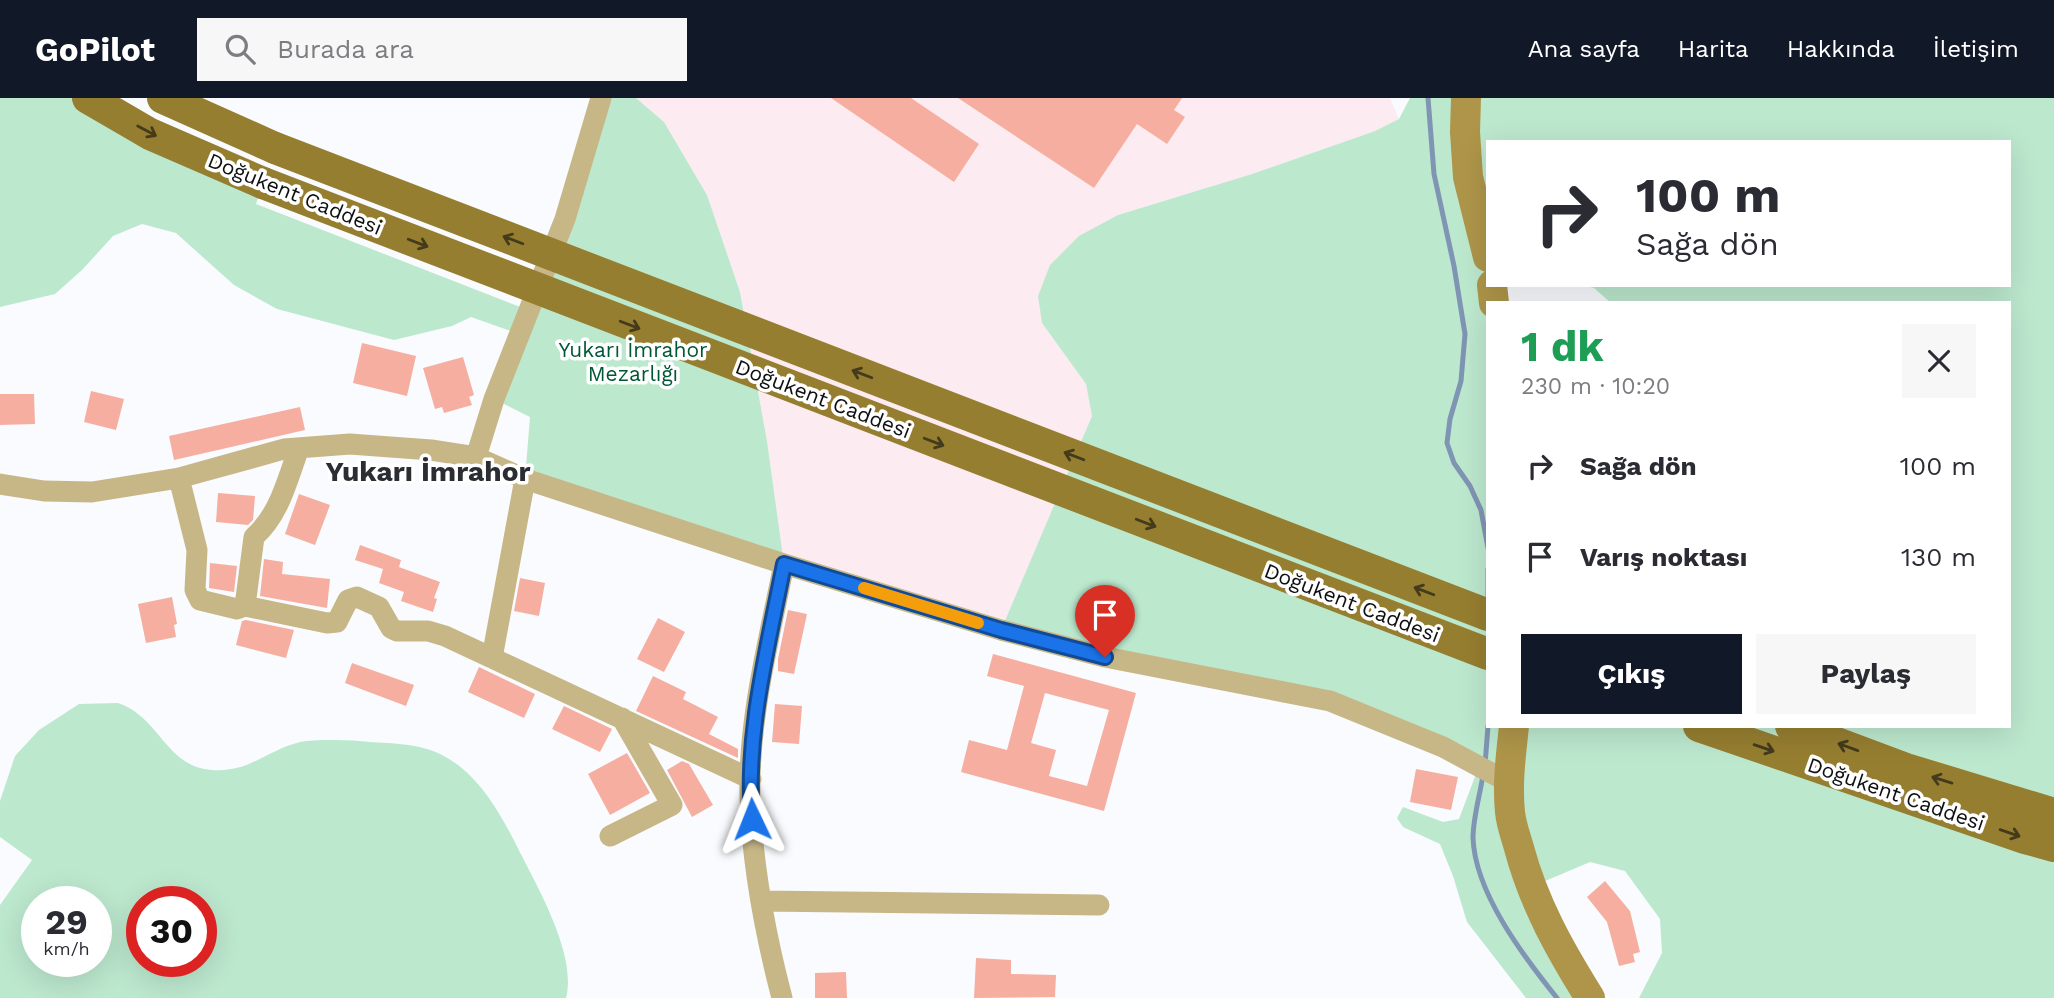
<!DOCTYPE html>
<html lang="tr">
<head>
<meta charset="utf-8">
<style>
	body { margin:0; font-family:"Work Sans",sans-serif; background:#f7f7f7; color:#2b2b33; height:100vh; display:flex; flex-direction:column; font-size:26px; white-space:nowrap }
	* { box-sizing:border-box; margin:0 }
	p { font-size:23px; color:#7c7c81 }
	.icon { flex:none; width:38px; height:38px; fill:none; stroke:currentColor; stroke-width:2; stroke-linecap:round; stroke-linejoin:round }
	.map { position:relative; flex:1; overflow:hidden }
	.drawer { position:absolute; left:1486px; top:203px; width:525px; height:427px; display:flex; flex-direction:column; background:#fff; border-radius:0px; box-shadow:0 7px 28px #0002 }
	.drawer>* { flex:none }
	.top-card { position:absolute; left:1486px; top:42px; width:525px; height:147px; border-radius:0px; box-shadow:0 7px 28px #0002; background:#fff; color:#2b2b33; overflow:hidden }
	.speed { position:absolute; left:21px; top:788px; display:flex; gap:14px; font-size:35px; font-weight:700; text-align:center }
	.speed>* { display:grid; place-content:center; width:91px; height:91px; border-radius:50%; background:#fff; box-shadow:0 7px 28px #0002; line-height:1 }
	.speed small { font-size:18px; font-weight:400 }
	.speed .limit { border:10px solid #d22; background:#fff; color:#111 }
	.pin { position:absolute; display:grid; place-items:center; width:60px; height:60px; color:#fff; margin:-72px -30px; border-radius:50% 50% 50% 0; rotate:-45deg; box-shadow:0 0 7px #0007 }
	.pin .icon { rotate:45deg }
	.me { position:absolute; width:77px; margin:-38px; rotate:358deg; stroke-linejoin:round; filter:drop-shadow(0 0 5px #0008) }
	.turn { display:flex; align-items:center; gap:24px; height:147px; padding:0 35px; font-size:32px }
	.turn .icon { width:91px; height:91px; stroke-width:2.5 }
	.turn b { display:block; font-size:49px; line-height:60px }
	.round { display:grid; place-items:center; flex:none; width:74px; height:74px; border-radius:0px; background:#f7f7f7 }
	.headline { display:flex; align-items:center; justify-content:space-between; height:119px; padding:0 35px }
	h1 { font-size:42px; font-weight:700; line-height:52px; color:#1e9e55 }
	.cta { display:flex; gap:14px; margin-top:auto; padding:14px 35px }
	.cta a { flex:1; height:80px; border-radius:0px; background:#111827; color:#fff; font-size:28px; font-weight:700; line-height:80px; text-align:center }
	.cta a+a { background:#f7f7f7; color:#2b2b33 }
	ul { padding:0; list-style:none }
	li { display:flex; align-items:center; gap:21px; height:91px; padding:0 35px }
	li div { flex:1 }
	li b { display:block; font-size:26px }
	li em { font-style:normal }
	header { display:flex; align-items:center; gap:42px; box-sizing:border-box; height:98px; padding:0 35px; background:#111827; color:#fff }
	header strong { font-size:33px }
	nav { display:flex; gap:38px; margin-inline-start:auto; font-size:24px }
	.search { width:490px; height:63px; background:#f7f7f7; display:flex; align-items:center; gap:18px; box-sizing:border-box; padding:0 24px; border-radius:0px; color:#7c7c81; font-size:26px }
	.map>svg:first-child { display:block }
</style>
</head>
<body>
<header>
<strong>GoPilot</strong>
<div class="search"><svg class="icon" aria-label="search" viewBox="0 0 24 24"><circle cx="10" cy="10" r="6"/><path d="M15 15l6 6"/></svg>Burada ara</div>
<nav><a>Ana sayfa</a><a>Harita</a><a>Hakkında</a><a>İletişim</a></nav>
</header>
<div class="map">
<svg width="2054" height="900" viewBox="0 0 2054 900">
	<rect width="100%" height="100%" fill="#f9fbfe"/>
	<path fill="#fcecf1" d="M636 0H1390L1399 21 1375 33 1252 76 1118 117 1042 225 1086 286 1092 318 1001 532 784 466 767 343 740 194 707 97 664 24Z"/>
	<path fill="#bce8ce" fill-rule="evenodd" d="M0 0H88L263 85 256 106 528 212 601 0H636L664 24 707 97 740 194 767 343 784 466 525 381 530 319 494 301 519 236 471 219 452 228 394 242 277 211 234 187 176 135 142 126 113 138 82 172 55 196 0 209Z
		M1410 0H2054V716L2036 712 2054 748V900H1639L1662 855 1660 821 1625 773 1590 764 1531 789 1590 900H1526L1467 824 1453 778 1440 746 1403 729 1397 720 1403 709 1443 724 1459 721 1479 668 1366 617 1001 532 1092 318 1086 286 1042 225 1038 198 1050 167 1079 138 1118 117 1252 76 1375 33 1399 21ZM1488 44H2009V187H1583L1594 190 1611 205H2009V628H1488Z
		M118 605C156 617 166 664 204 671 247 678 264 653 300 644 316 641 352 642 369 644 392 645 421 646 442 657 485 679 507 729 528 770 545 803 576 862 566 900H0V807L32 762 0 739V703L15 658 39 632 79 606ZM37 803H96V863H37ZM142 803H201V863H142Z"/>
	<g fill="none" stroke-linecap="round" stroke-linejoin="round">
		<path stroke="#8094b4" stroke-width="5" d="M1428 0 1434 76 1454 168 1465 236 1461 283 1450 321 1447 345 1454 365 1470 388 1481 412 1488 450
			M1488 471V505
			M1485 667 1488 628
			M1483 677C1480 697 1473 720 1473 740 1475 795 1524 859 1557 900"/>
	</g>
	<path fill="#f6aea0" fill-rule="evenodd" d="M831 0H911L979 46 954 84Z
		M958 0H1182L1174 12 1185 19 1167 46 1137 26 1094 90Z
		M362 245 416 258 407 298 353 285Z
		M463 259 474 297 469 299 472 307 444 315 442 309 435 311 423 270Z
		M91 293 124 301 116 332 84 324Z
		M0 296H34L35 326 0 327Z
		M300 309 305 332 174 362 169 338Z
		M218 395 255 398 253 422 248 427 216 424Z
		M299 396 330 407 315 447 285 436Z
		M360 447 401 462 399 469 440 484 434 500 437 501 433 514 401 503 404 494 379 485 383 471 355 462Z
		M264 461 283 464 282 476 330 481 327 510 260 498Z
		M210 465 237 468 234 494 209 490Z
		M520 480 545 485 539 518 514 513Z
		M172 499 177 526 174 527 176 539 146 545 138 506Z
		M788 512 807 516 794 576 778 573V561Z
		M658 520 685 534 664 574 637 561Z
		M246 522 294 532 286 560 236 547 242 523Z
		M993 556 1136 595 1104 713 961 674 969 642 1007 652 1024 588 987 578ZM1045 595 1109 612 1087 688 1049 678 1056 652 1031 645Z
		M352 565 414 587 406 608 345 585Z
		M479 569 535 596 524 620 468 594Z
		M653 578 686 594 683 601 718 619 709 636 738 651V660L636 613Z
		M775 606 802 608 799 646 772 644Z
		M564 608 612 631 600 654 552 631Z
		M627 655 650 695 610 717 588 676Z
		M682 663 689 666 713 707 692 719 667 672Z
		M1416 671 1458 679 1451 712 1410 704Z
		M1605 783 1630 813 1640 854 1633 856 1635 864 1619 868 1607 824 1587 799Z
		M976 860 1011 862V876L1056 877 1055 899 974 900Z
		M846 874 847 900H815V875Z"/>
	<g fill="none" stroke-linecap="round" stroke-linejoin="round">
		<path stroke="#c7b787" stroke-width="21" d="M476 359 494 301 565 121 601 0
			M179 380 197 452 195 492 200 502 237 511 245 508 327 525 337 524 348 502 357 499 379 509 391 530 397 533H428L445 538 751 681
			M0 386 44 393 92 394 179 380 284 351 350 346 431 352 476 359 525 381 784 466 1001 532 1105 559 1330 603 1443 649 1508 684
			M245 508 254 439C280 416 287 382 299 350
			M492 560 525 381
			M610 738 672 707 622 620
			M762 803 1099 807
			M782 900C765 835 752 766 750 699 748 621 769 542 784 466"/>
		<path stroke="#ae9549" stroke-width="30" d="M1466 0 1465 34 1468 79 1488 159
			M1492 187 1494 205
			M1514 628C1511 657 1507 685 1510 714 1511 726 1516 739 1519 750 1534 806 1560 852 1590 900"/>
		<path stroke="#967e30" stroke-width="32" d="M88 0 150 36 263 85
			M163 0 275 50
			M1699 628 2025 740 2054 748
			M1791 628 1906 671 2054 716"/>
		<path stroke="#967e30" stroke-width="32" d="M275 50 1488 517
			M263 85 1488 556"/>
	</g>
	<defs><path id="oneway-shaft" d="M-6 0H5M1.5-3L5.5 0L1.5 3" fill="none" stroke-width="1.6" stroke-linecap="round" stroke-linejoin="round" transform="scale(1.75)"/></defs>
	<g stroke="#443b1d">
		<use href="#oneway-shaft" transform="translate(147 33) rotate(28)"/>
		<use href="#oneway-shaft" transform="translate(513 142) rotate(-159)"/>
		<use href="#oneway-shaft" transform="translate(418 145) rotate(21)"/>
		<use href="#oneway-shaft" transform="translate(630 227) rotate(21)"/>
		<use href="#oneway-shaft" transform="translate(862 276) rotate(-159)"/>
		<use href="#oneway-shaft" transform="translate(934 344) rotate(21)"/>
		<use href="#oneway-shaft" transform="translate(1074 358) rotate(-159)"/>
		<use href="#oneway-shaft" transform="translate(1146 425) rotate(21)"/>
		<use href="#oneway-shaft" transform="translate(1424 493) rotate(-159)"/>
		<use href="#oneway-shaft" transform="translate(1848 649) rotate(-160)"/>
		<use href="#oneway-shaft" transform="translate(1764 650) rotate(19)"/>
		<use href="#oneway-shaft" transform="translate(1942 682) rotate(-163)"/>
		<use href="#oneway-shaft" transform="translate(2010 735) rotate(19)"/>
	</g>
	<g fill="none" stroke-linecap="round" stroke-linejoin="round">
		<g stroke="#114b97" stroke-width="18">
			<path id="route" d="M752 721C745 635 768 549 784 466L1001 532 1105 559"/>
		</g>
		<use href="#route" stroke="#1a73e8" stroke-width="12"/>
		<path stroke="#f59e0b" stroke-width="12" d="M864 490 978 525"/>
	</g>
	<g text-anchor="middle" stroke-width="7" stroke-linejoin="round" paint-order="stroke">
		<g font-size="21" fill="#0e0f11" stroke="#fff">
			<text transform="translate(295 96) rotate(22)" y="7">Doğukent Caddesi</text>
			<text transform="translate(823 301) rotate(21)" y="7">Doğukent Caddesi</text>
			<text transform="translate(1352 505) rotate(21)" y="7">Doğukent Caddesi</text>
			<text transform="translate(1896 696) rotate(19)" y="7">Doğukent Caddesi</text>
		</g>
		<g font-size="21" fill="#005735" stroke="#fff">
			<text x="633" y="259">Yukarı İmrahor<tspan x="633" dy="24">Mezarlığı</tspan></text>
		</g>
		<g font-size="28" font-weight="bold" fill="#2a2d31" stroke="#fff">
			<text x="428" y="383">Yukarı İmrahor</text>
		</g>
	</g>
</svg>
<div class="speed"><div>29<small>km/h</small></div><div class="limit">30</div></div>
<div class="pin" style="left:1105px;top:559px;background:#d93025"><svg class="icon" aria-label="arrive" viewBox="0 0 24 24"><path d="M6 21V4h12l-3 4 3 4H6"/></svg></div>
<svg class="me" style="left:752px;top:721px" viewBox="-20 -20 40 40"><path d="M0-17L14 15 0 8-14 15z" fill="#1a73e8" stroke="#fff" stroke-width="4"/></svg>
<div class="top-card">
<div class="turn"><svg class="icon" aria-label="right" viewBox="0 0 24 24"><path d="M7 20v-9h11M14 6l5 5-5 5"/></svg><div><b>100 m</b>Sağa dön</div></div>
</div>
<section class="drawer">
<div class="headline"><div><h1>1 dk</h1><p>230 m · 10:20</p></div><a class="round"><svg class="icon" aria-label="close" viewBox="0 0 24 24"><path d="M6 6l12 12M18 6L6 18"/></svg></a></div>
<ul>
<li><svg class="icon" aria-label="right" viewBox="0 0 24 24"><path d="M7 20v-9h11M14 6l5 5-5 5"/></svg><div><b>Sağa dön</b></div><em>100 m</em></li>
<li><svg class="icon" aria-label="arrive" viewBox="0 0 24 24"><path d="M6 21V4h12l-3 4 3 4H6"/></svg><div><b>Varış noktası</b></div><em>130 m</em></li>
</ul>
<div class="cta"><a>Çıkış</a><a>Paylaş</a></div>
</section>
</div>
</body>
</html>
